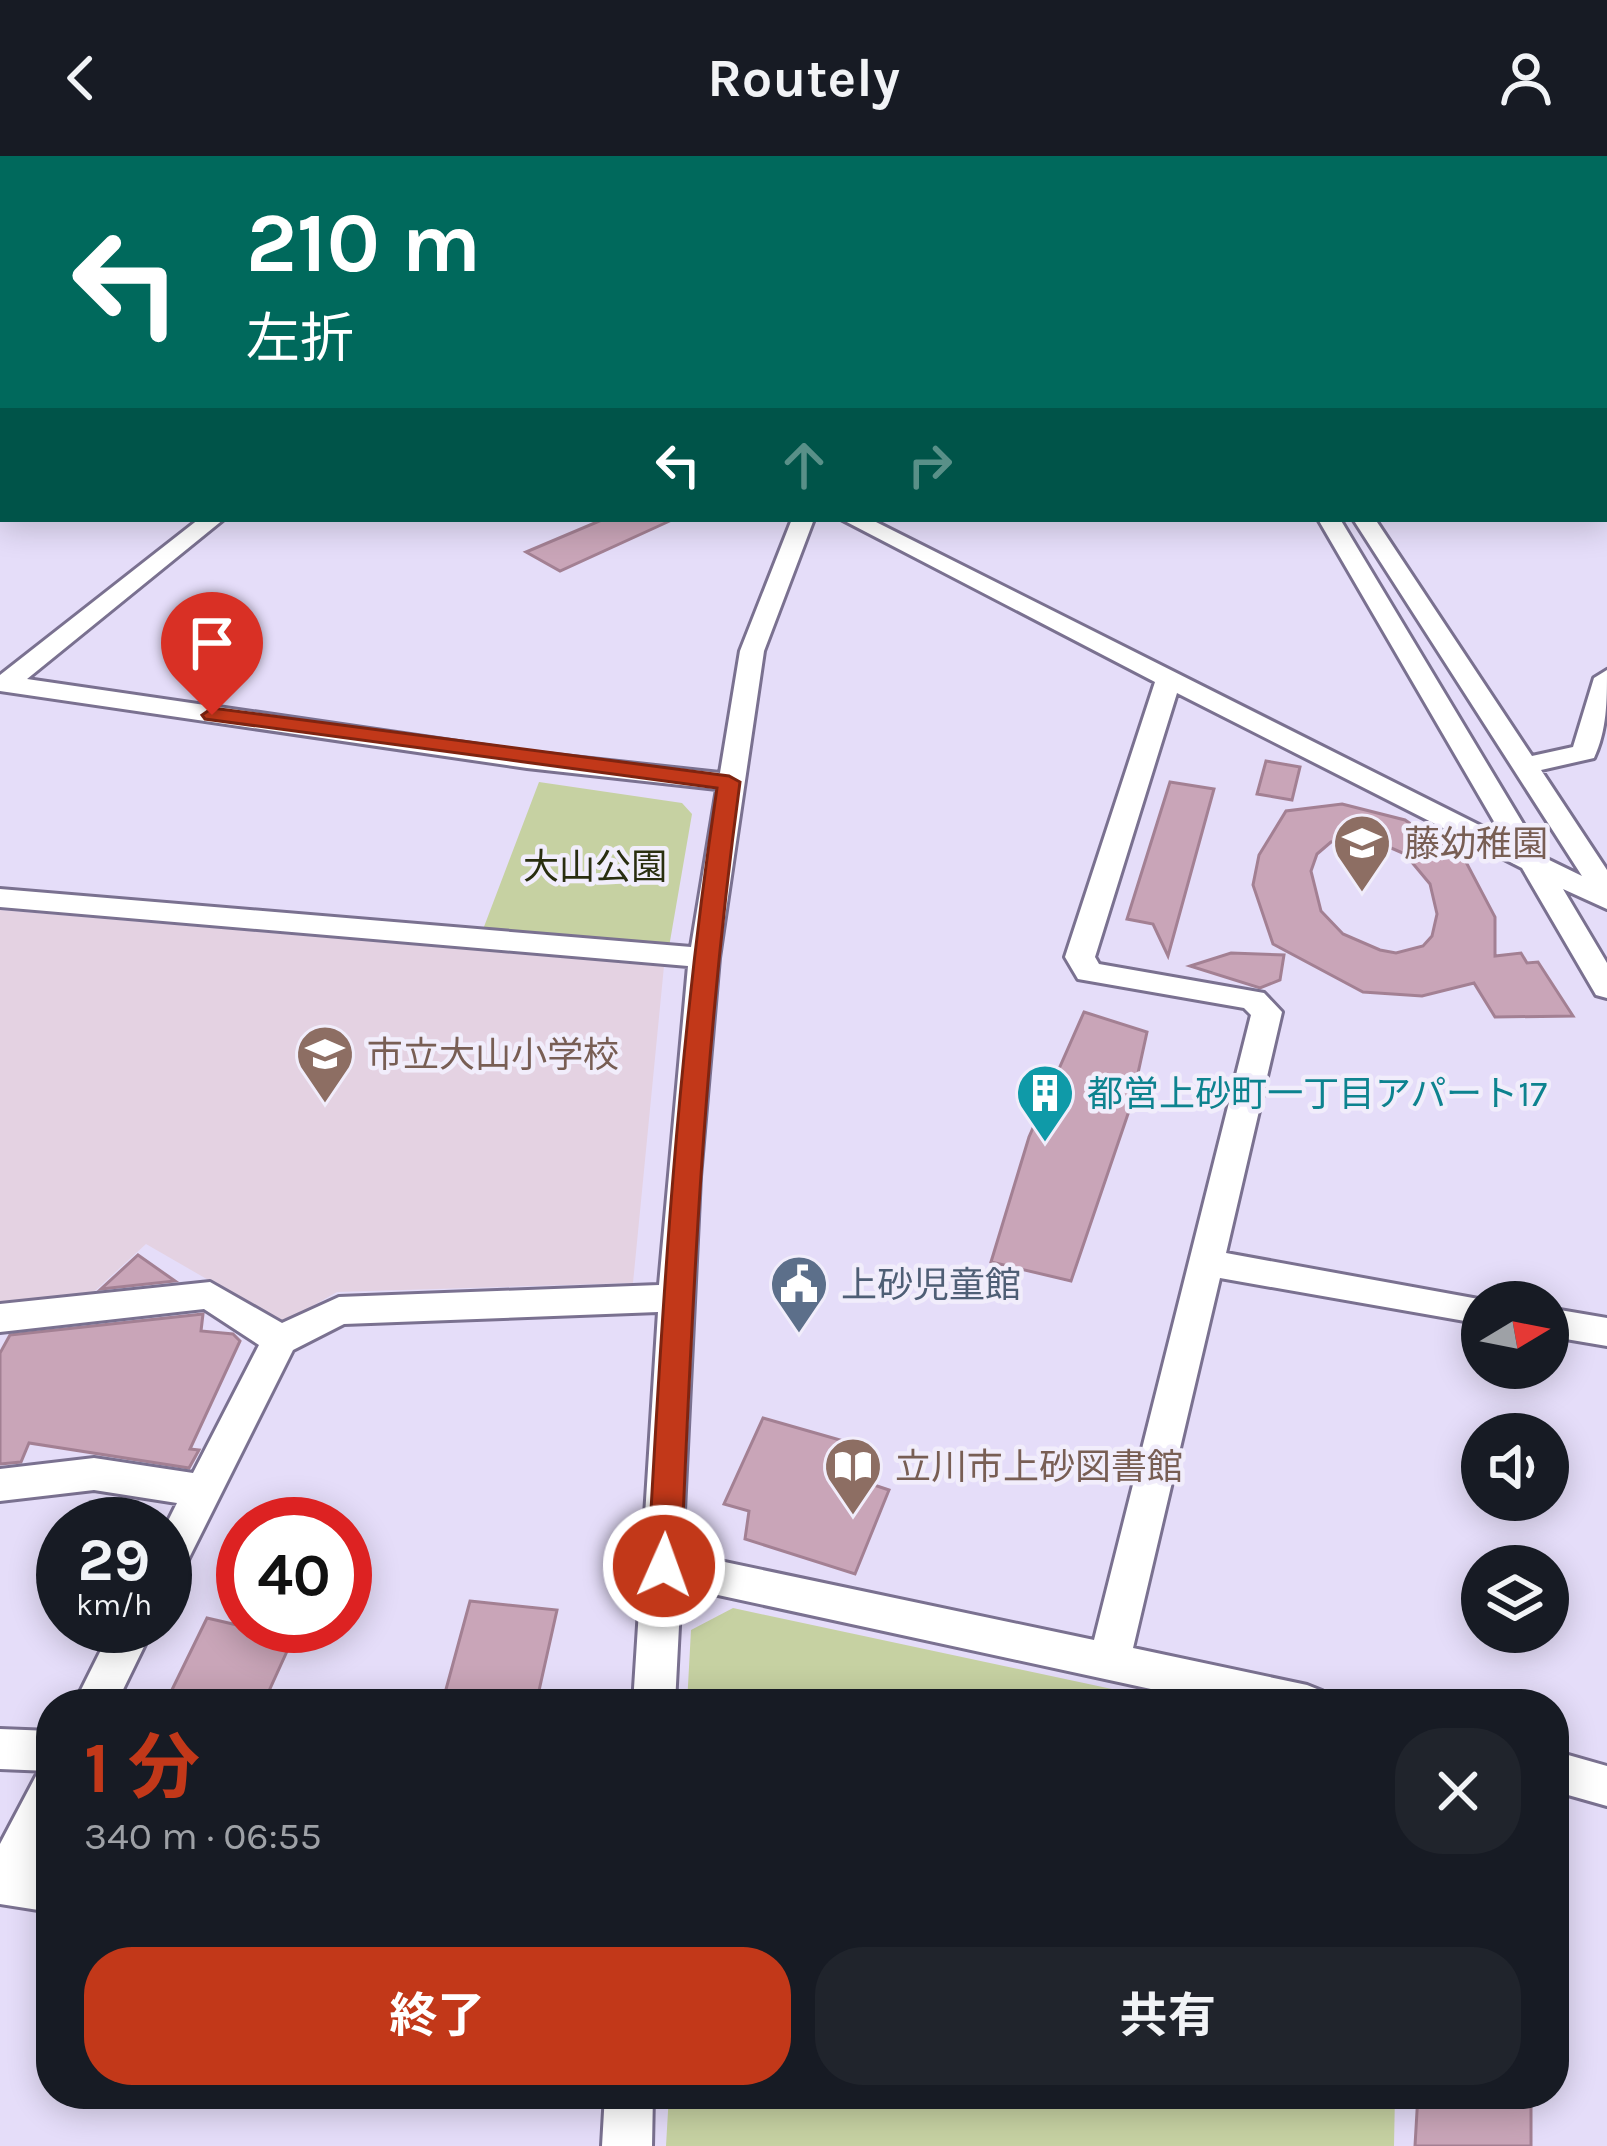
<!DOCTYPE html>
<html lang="ja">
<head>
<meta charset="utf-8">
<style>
	body { margin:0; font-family:Karla,"Noto Sans JP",sans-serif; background:#20242c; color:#f1f3f6; height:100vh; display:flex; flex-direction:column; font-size:45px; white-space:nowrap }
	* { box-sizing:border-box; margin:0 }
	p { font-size:39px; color:#9ea1a6 }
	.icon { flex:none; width:66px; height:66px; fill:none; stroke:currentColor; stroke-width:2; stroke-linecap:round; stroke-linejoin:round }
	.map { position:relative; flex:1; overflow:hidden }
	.drawer { position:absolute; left:36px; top:1533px; width:1533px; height:420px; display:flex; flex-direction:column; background:#171b24; border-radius:48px; box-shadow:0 6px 30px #0003 }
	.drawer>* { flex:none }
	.hud { position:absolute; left:0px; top:0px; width:1608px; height:366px; box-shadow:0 6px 30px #0003; background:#00695c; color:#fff; overflow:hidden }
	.needle { width:78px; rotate:80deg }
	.tools { position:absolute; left:1461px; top:1125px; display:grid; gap:24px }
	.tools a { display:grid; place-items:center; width:108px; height:108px; border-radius:50%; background:#171b24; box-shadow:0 6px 30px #0003; font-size:60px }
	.speed { position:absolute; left:36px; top:1341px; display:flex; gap:24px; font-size:60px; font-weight:700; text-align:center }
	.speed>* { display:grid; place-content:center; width:156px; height:156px; border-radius:50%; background:#171b24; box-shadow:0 6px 30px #0003; line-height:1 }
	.speed small { font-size:30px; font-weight:400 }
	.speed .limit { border:18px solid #d22; background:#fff; color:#111 }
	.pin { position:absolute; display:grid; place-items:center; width:102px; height:102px; color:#fff; margin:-123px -51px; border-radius:50% 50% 50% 0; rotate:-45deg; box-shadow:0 0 12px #0007 }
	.pin .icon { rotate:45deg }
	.me { position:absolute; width:132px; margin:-66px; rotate:2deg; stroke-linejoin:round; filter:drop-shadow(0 0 9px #0008) }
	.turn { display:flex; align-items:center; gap:42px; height:252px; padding:0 48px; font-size:54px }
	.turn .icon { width:156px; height:156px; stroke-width:2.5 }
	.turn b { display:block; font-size:84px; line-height:102px }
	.lanes { display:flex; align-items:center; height:114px; padding:0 48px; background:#0003; justify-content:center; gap:60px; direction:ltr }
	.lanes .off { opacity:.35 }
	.round { display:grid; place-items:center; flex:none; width:126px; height:126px; border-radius:48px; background:#20242c }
	.overview { display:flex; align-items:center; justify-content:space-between; height:204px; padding:0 48px }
	h1 { font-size:72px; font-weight:700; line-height:90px; color:#c23819 }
	.action { display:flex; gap:24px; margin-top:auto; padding:24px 48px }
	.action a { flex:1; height:138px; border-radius:48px; background:#c23819; color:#fff; font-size:48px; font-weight:700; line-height:138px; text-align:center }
	.action a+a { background:#20242c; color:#f1f3f6 }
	header { display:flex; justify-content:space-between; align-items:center; height:156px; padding:0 48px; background:#171b24; font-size:54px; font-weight:700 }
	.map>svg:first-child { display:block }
</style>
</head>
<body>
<header><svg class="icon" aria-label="back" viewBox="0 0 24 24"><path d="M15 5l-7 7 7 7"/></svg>Routely<svg class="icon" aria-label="person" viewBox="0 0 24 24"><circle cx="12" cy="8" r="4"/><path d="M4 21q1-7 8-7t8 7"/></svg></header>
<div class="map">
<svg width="1607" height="1990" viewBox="0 0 1607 1990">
	<rect width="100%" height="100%" fill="#e5ddf9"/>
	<path fill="#e4d2e2" d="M0 754 664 810 633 1127 337 1136 283 1167 146 1088 84 1145 0 1154Z"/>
	<path fill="#c6d1a2" d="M539 626 682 647 692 658 669 791 482 776Z
		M733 1452 1182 1548H687L691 1474Z
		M669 1938H1395L1394 1990H666Z"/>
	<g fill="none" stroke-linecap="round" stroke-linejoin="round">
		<path fill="#8cc8fd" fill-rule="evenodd" d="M595 0H637L593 3Z
			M1310 0H1371L1373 3H1312Z
			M1605 17 1607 18V38L1605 37Z
			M3 257V282L0 283V258Z"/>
	</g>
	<path fill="#c9a5b8" stroke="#a38093" stroke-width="3" fill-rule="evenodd" d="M604 363H674L560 415 526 396Z
		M1266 605 1300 611 1292 644 1257 638Z
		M1170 626 1214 633 1168 800 1153 768 1127 763Z
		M1342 648 1405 664 1466 706 1495 761V800L1521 797 1527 807 1538 806 1573 860 1495 861 1474 827 1422 840 1363 836 1273 788 1253 729 1259 699 1286 655ZM1366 681 1405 698 1430 728 1437 758 1432 780 1423 790 1396 797 1380 794 1343 778 1321 755 1311 715 1317 698 1331 686Z
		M1231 797 1284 799 1280 824 1260 832 1190 810Z
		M1084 856 1147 876 1131 949 1071 1125 991 1106 1029 981Z
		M138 1099 175 1125 101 1133Z
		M203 1158 201 1175 233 1178 240 1185 190 1293 199 1294 189 1312 29 1287 21 1306 0 1308V1197L10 1179Z
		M763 1262 854 1288 841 1318 889 1334 855 1418 745 1383 749 1355 724 1348Z
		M470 1445 557 1454 536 1548H442Z
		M207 1462 293 1482 263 1548H165Z
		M1418 1938H1531V1990H1415Z"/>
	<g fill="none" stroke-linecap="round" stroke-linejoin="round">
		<g stroke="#7a7190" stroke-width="6">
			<path id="minor" d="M162 0H181L183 3H160Z
				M669 0H689L691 3H671Z
				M1098 0H1114L1115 3H1099Z
				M1125 0H1141L1143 3H1127Z
				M1454 0H1501L1503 3H1456Z
				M1569 0H1585L1586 3H1570Z
				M1605 8H1607V18H1605Z
				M1605 151H1607V163H1605Z
				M1605 212H1607V224H1605Z
				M3 304V329L0 330V305Z
				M199 363H224L27 523 527 596 720 617 740 495 792 363H814L764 495 719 802 700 1021 682 1397 1094 1484 1251 859 1244 852 1078 823 1065 801 1155 526 841 363H870L1503 681 1318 363H1340L1543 701 1582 720 1353 363H1375L1532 600 1573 591 1594 522 1607 514C1607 545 1607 574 1594 602L1541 614 1607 714V753L1563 733 1607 807V842L1596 839 1522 712 1177 537 1095 801 1099 808 1264 837 1282 856 1226 1097 1495 1146H1482V1168L1220 1122 1133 1492 1307 1529 1322 1535 1328 1548H1220L681 1431 675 1548H633L658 1156 344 1168 293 1194 179 1422 165 1427V1371L177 1347 94 1334 0 1345V1313L94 1302 193 1317 259 1189 204 1153 0 1176V1148L210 1126 282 1167 339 1141 659 1129 688 810 0 751V733L691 791 717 633 527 612 0 535V519Z
				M1548 1152 1607 1162V1190L1548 1180Z
				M113 1470H154L116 1548H74Z
				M0 1573 51 1575V1679L36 1710 51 1712V1756L0 1748V1688L36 1620 49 1615 0 1613Z
				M1554 1595 1607 1610V1650L1554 1635Z
				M605 1938H653L652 1990H602Z"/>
		</g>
		<g stroke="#7a7190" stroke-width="6">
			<path id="major" d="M0 229H3V245H0Z"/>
		</g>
		<use href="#minor" fill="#fff" fill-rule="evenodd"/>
		<use href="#major" fill="#fff" fill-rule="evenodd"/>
	</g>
	<path fill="#c23819" stroke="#7e2410" stroke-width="3" d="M212 552 729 620 740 626C704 891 692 1144 681 1410L676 1420H653L648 1410C662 1147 678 892 717 632L205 563 202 559Z"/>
	<defs>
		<g id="school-pin" transform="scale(3)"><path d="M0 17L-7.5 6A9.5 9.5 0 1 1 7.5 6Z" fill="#8d6e63" stroke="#f1edfb"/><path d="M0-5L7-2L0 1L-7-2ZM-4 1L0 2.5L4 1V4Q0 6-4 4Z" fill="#fff"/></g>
		<g id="building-pin" transform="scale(3)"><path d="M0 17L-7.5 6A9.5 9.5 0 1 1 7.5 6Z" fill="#0f9aa8" stroke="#f1edfb"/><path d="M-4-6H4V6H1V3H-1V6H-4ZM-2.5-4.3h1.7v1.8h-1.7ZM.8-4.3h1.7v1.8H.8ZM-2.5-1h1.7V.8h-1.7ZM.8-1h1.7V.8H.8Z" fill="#fff"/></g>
		<g id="civic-pin" transform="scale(3)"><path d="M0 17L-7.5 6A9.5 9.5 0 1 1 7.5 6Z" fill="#5c6f8a" stroke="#f1edfb"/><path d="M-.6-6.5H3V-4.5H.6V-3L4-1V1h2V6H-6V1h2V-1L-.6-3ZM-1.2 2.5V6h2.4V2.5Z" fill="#fff"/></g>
		<g id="library-pin" transform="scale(3)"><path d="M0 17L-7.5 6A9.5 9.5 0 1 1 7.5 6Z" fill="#8d6e63" stroke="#f1edfb"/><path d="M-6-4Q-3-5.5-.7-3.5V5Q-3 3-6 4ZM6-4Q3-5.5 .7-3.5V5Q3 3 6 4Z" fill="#fff"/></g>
	</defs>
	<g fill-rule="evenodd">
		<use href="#school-pin" x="1362" y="687"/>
		<use href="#school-pin" x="325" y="898"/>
		<use href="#building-pin" x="1045" y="937"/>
		<use href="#civic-pin" x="799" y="1128"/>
		<use href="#library-pin" x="853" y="1310"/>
	</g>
	<g text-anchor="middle" stroke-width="9" stroke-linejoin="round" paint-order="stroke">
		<g font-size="36" fill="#785e54" stroke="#f1edfb" text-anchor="start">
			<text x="1404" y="700">藤幼稚園</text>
			<text x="367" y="911">市立大山小学校</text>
			<text x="895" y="1323">立川市上砂図書館</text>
		</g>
		<g font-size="36" fill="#292e0f" stroke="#f1edfb">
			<text x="595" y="723">大山公園</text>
		</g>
		<g font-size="36" fill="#0d838f" stroke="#f1edfb" text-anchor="start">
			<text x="1087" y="950">都営上砂町一丁目アパート17</text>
		</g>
		<g font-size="36" fill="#4e5e75" stroke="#f1edfb" text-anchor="start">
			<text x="841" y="1141">上砂児童館</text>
		</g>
	</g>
</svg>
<div class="tools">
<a><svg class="needle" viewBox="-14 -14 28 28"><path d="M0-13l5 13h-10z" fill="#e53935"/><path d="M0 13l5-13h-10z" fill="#9ea1a6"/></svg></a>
<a><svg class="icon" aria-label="sound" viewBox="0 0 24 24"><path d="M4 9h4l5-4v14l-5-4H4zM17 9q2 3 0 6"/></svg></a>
<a><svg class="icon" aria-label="layers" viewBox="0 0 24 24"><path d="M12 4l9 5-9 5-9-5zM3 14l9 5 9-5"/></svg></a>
</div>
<div class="speed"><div>29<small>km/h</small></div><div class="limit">40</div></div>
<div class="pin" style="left:212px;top:559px;background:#d93025"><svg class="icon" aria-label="arrive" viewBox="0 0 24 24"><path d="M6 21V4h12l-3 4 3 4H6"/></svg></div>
<svg class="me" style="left:664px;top:1410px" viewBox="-20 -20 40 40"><circle r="17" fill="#c23819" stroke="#fff" stroke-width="3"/><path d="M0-11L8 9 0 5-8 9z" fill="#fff"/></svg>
<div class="hud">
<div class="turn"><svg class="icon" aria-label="left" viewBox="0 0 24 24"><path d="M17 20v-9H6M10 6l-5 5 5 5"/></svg><div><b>210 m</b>左折</div></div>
<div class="lanes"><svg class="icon" aria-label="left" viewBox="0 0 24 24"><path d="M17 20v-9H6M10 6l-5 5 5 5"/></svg><svg class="icon off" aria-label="ahead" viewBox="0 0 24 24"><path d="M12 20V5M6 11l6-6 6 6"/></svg><svg class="icon off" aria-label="right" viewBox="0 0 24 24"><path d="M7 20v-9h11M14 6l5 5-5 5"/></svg></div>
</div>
<section class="drawer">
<div class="overview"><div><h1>1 分</h1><p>340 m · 06:55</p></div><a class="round"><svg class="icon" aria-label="close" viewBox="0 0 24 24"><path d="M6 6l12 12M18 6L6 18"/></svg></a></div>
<div class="action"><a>終了</a><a>共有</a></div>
</section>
</div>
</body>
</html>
